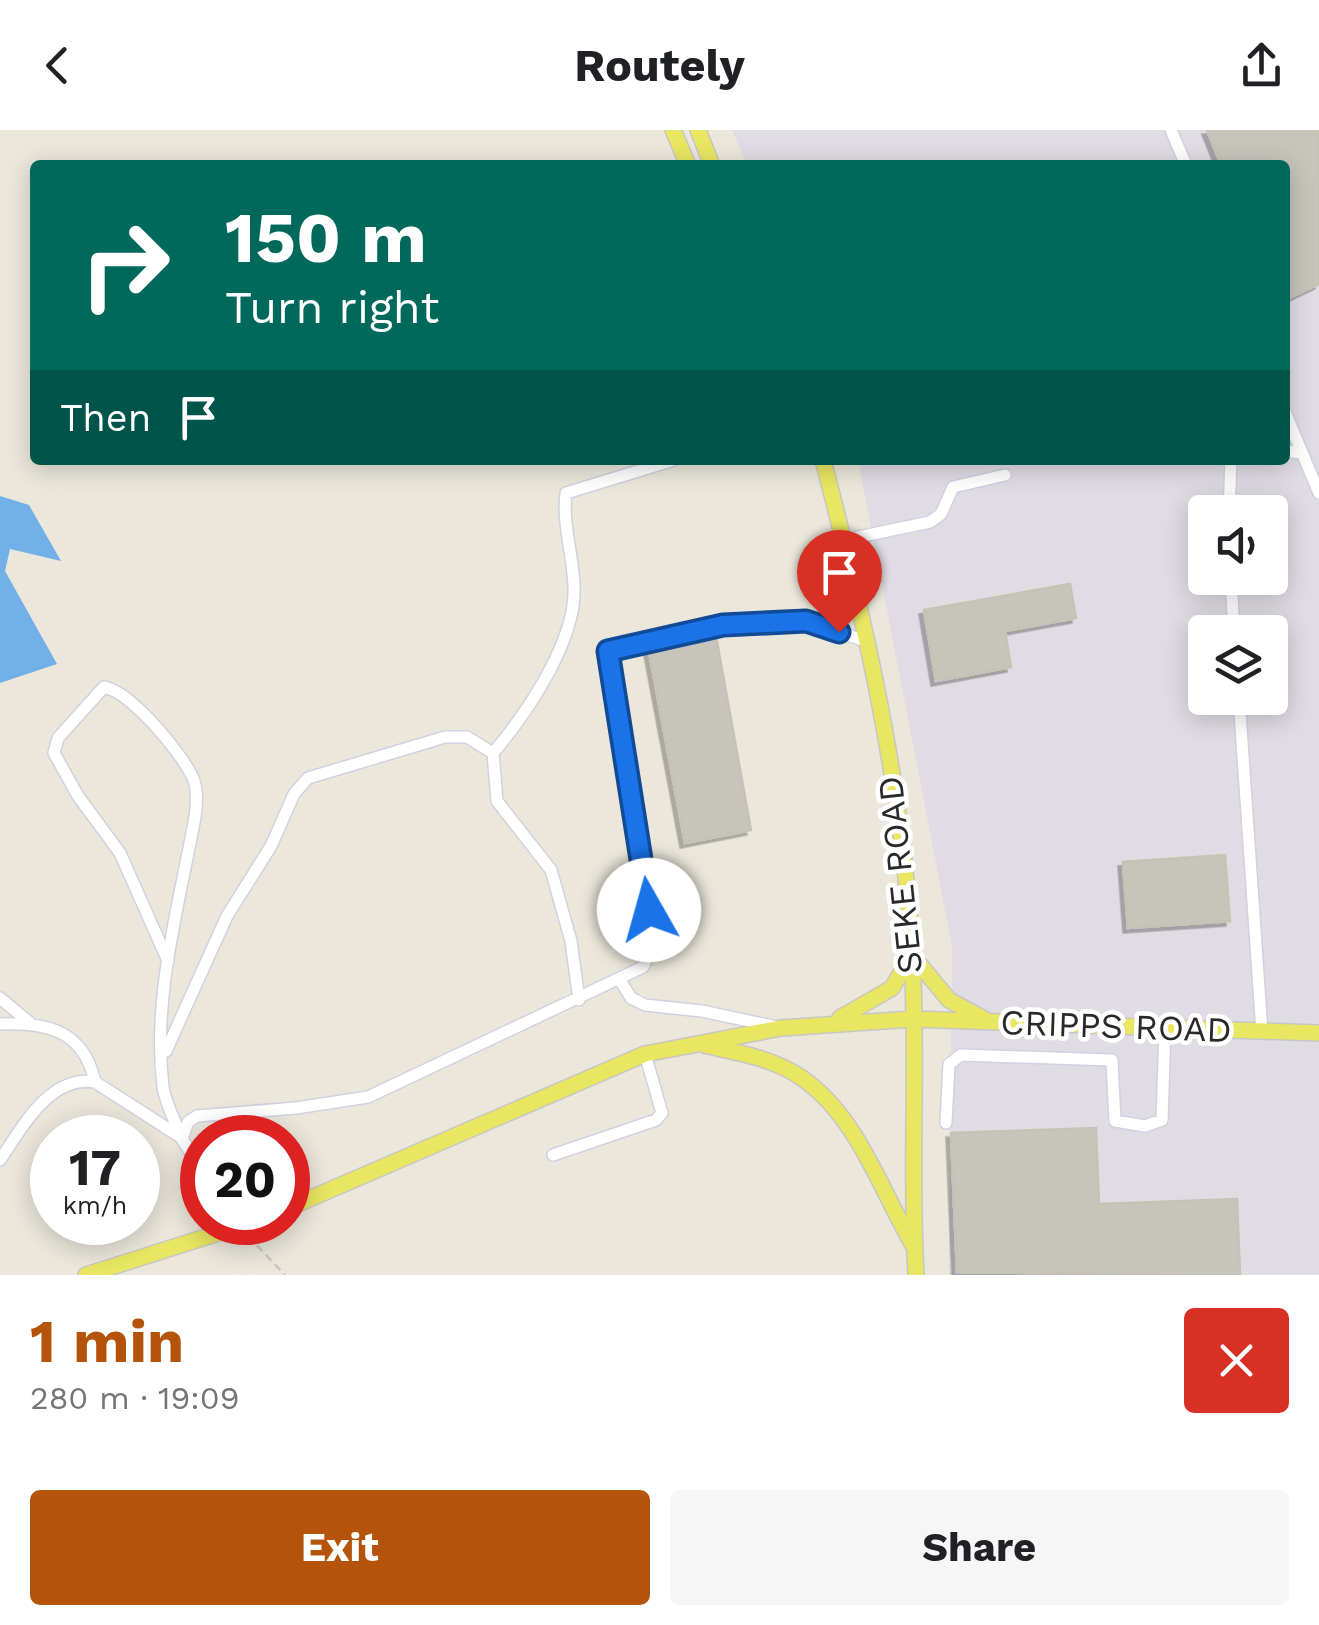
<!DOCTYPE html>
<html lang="en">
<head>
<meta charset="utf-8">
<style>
	body { margin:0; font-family:"Work Sans",sans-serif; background:#f6f6f6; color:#202124; height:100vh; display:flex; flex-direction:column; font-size:38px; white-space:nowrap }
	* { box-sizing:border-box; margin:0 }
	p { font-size:32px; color:#757577 }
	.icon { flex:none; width:55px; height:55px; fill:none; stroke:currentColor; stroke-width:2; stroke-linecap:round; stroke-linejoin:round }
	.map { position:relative; height:1145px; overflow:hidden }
	.panel { display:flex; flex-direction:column; background:#fff; flex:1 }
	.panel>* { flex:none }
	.top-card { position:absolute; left:30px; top:30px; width:1260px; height:305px; border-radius:10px; box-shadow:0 5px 25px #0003; background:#00695c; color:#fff; overflow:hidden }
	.buttons { position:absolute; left:1188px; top:365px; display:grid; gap:20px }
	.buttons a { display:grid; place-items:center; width:100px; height:100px; border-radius:10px; background:#fff; box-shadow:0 5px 25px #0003; font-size:50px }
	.speed { position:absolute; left:30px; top:985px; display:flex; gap:20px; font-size:50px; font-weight:700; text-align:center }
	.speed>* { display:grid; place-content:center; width:130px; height:130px; border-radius:50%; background:#fff; box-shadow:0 5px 25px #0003; line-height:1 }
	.speed small { font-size:25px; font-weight:400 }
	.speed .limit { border:15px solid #d22; background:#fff; color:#111 }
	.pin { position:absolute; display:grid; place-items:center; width:85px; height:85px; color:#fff; margin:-102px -42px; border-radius:50% 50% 50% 0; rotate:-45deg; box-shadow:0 0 10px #0007 }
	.pin .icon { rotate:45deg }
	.me { position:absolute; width:110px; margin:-55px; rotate:353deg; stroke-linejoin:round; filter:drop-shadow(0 0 8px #0008) }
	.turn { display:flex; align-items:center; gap:35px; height:210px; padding:0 30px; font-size:45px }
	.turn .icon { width:130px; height:130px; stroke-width:2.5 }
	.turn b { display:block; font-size:70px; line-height:85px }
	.then { display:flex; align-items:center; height:95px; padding:0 30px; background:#0003; gap:20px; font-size:38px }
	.round { display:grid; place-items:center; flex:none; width:105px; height:105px; border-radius:10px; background:#f6f6f6 }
	.head { display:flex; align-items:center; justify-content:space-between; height:170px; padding:0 30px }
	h1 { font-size:60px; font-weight:700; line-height:75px; color:#b45309 }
	.primary-button { display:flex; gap:20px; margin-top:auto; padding:20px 30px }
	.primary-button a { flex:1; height:115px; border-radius:10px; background:#b45309; color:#fff; font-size:40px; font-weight:700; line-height:115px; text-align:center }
	.primary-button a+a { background:#f6f6f6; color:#202124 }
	header { display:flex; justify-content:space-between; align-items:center; height:130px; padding:0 30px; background:#fff; font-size:45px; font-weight:700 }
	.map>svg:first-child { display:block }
</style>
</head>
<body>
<header><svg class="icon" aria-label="back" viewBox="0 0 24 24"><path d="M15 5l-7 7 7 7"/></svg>Routely<svg class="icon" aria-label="share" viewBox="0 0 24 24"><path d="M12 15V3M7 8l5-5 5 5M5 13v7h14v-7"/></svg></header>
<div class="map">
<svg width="1319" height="1145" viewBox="0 0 1319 1145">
	<defs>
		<filter id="shadow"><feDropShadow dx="-4.5" dy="4.5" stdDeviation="0" flood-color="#0004"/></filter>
	</defs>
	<rect width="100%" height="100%" fill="#ebe7db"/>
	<path fill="#dfdce3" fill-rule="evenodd" d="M732 0H1319V1145H949L952 816 858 330H1285V35H747ZM1205 382H1270V448H1205ZM1205 502H1270V568H1205Z"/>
	<path fill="#73b0e8" d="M0 366 29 375 61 431 10 419 5 441 57 534 0 553Z"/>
	<path fill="#c6c4bb" stroke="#c6c3b5" stroke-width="2.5" filter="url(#shadow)" d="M1207 0H1319V154L1285 170V35H1221Z
		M1070 454 1076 488 1005 501 1011 537 936 551 924 480Z
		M716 506 751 700 685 713 649 521Z
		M1225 725 1230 791 1128 798 1123 732Z
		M1096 998 1099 1074 1237 1069 1240 1145 957 1142 951 1003Z"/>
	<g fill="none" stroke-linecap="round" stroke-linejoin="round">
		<g stroke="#d1d1e1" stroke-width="14">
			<path id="minor" d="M1171 0 1186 35
				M1285 282 1319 363
				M1285 321 1301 323
				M1229 382 1231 330
				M844 410 930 392 941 384 953 357 1005 345
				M1231 448 1234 502
				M1239 568 1262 902
				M493 623C527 583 577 510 574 456 573 425 562 393 566 363L674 330
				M168 831 120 723 78 666 54 623 58 608 104 557C131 562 181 622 193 648 198 660 197 674 195 687 179 776 152 867 163 957 166 975 176 993 182 1009
				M620 850 631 868 645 875 702 881 777 897
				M0 868 30 893
				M0 894C48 892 84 901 95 952
				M166 921 227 786 271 716 294 664 308 648 445 607H467L493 623 497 671 551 740 571 811 579 870
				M946 993 949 934 961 925 1112 930 1115 991 1145 996 1162 990 1165 899
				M553 1025 656 990 662 983 645 924
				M0 1030C23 996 50 945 95 952L179 1006
				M202 1040 182 1009 188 992 197 986 296 978 368 967 643 837 653 815 641 708 608 521 723 495 807 491 868 512"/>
		</g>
		<g stroke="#c7c7c7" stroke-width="18">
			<path id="major" d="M673 0 688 35
				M698 0 712 35
				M823 330C865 491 903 657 912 825 918 931 910 1038 916 1145
				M912 825 949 870 986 890
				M840 888 892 858 911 826
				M704 915C734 922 767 927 794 943 855 979 879 1057 913 1115
				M288 1078 645 924 781 898 913 889 1319 903
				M86 1145 253 1092"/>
		</g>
		<path stroke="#c7c7c7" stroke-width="2.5" stroke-dasharray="8 5" stroke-linecap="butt" d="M248 1106 285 1145"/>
		<use href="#minor" stroke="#fff" stroke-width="11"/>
		<use href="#major" stroke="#e9e662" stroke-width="15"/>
	</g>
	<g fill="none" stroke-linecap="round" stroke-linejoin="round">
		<g stroke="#114b97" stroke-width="25">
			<path id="route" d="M649 780 608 521 723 495 806 491 839 502"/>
		</g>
		<use href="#route" stroke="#1a73e8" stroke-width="18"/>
	</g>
	<g text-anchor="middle" stroke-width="9" stroke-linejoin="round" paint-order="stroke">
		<g font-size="35" fill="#292929" stroke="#fff">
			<text transform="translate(900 745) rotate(-96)" y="12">SEKE ROAD</text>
			<text transform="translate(1116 896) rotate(2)" y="12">CRIPPS ROAD</text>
		</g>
	</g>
</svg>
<div class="buttons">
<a><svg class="icon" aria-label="sound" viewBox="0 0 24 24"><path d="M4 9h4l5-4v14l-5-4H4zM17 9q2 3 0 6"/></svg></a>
<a><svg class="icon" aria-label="layers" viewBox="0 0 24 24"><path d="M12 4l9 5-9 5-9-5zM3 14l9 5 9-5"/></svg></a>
</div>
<div class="speed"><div>17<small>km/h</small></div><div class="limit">20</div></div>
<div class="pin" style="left:839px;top:502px;background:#d93025"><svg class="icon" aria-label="arrive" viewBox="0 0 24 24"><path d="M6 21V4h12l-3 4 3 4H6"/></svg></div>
<svg class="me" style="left:649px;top:780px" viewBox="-20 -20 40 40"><circle r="19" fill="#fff"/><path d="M0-13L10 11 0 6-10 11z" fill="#1a73e8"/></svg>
<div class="top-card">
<div class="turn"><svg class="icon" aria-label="right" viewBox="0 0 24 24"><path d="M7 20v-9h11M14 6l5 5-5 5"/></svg><div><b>150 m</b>Turn right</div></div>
<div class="then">Then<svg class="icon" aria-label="arrive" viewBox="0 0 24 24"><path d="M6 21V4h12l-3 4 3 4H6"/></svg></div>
</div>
</div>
<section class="panel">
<div class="head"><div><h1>1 min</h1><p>280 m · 19:09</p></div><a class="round" style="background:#d93025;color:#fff"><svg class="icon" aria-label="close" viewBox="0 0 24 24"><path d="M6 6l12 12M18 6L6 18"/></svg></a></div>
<div class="primary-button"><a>Exit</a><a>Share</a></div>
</section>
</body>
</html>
